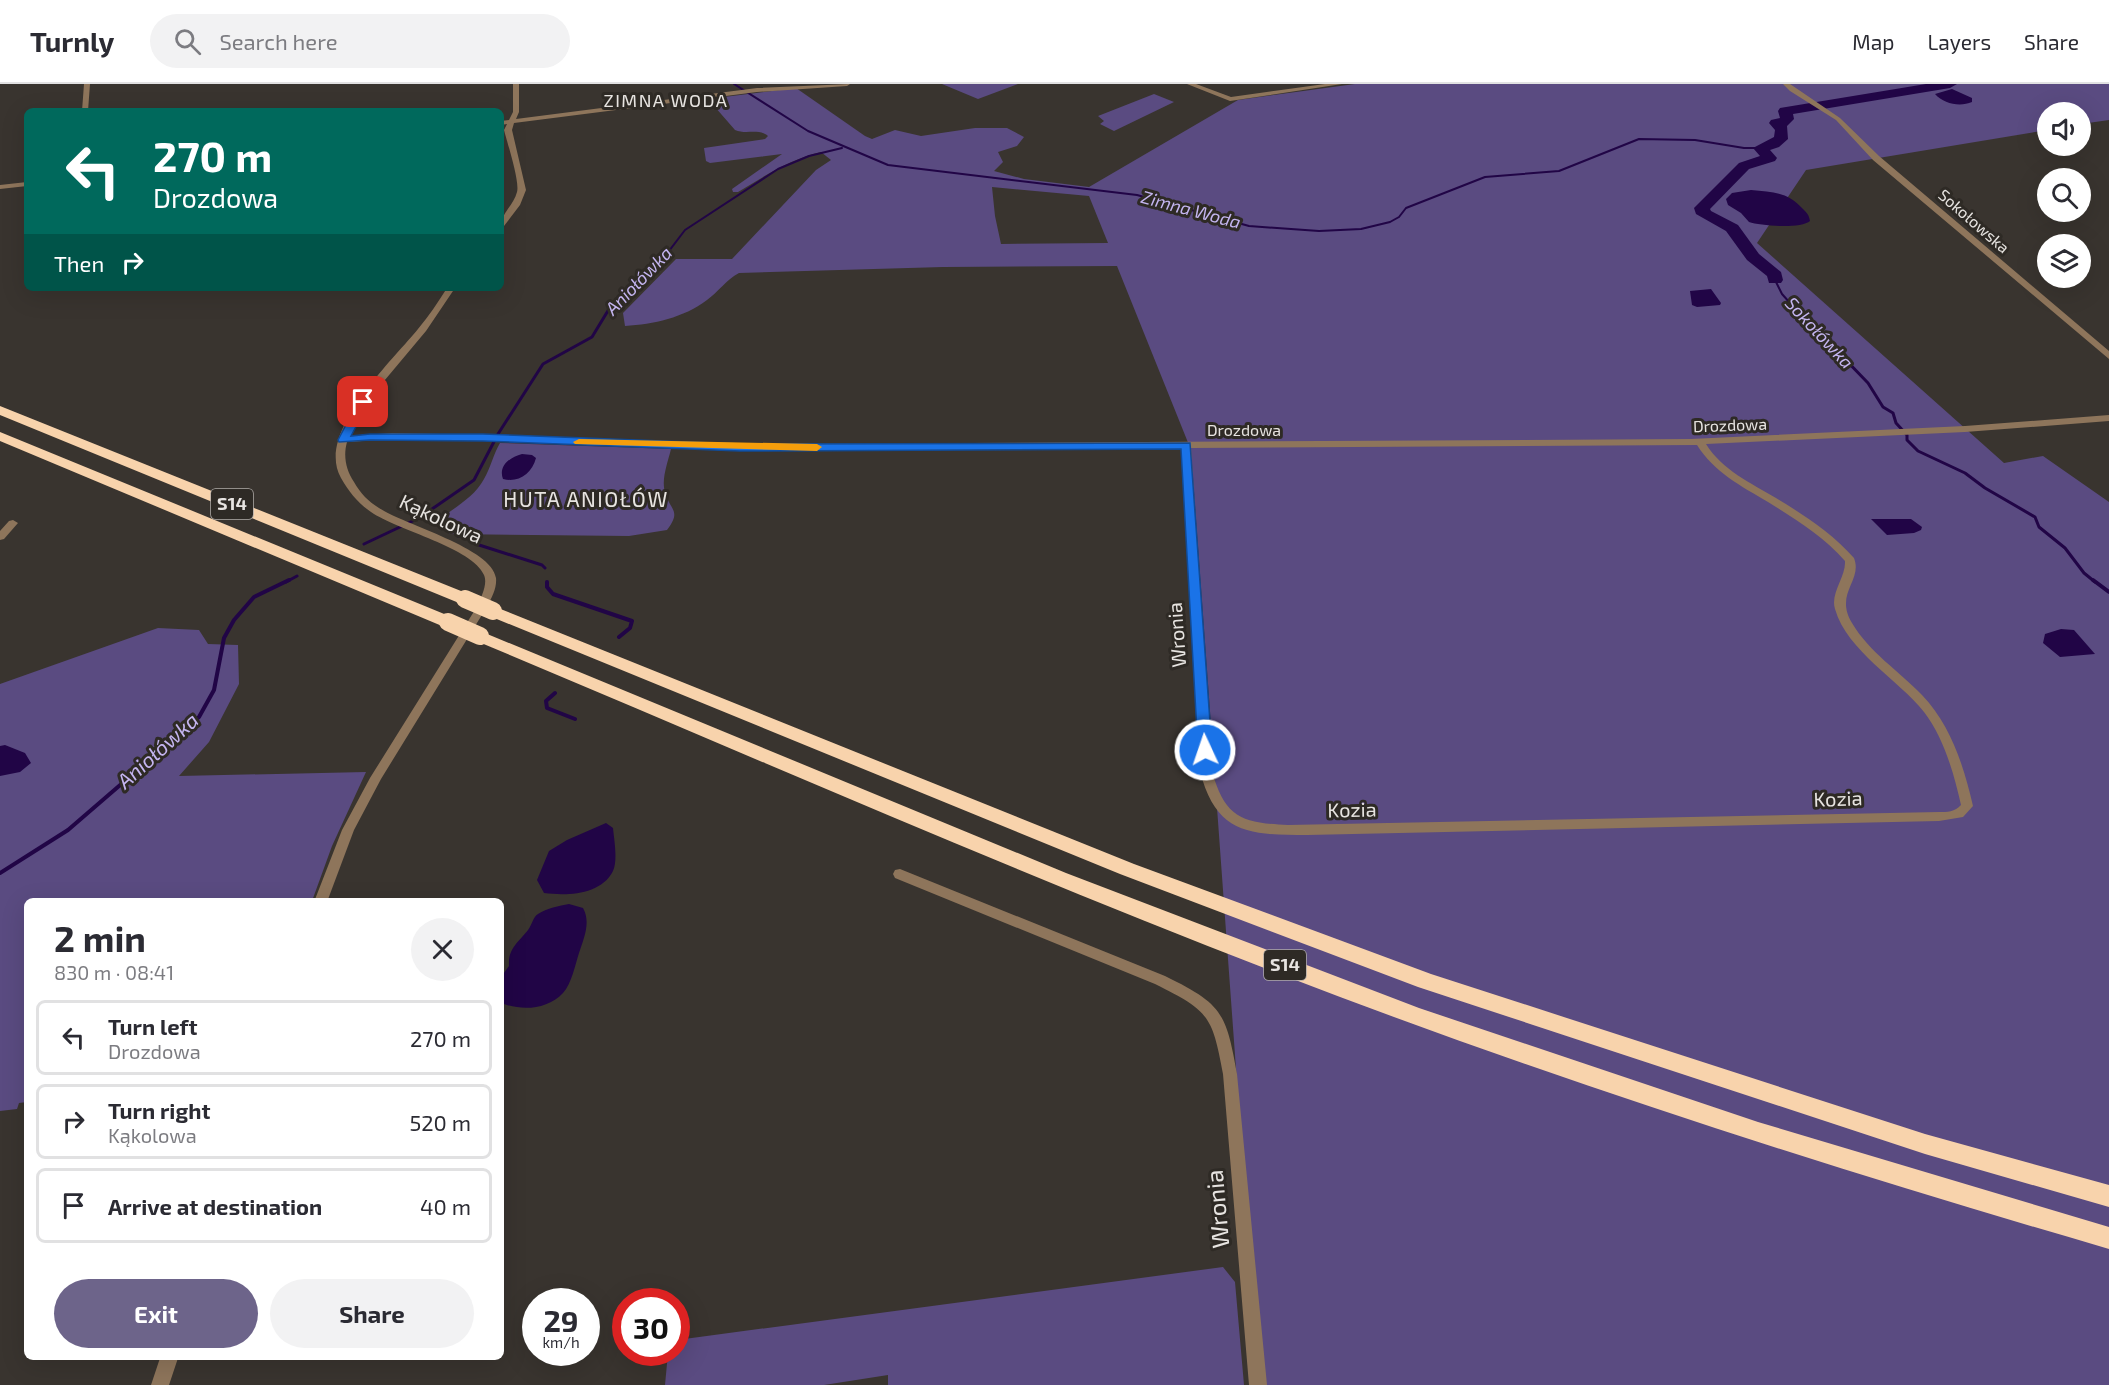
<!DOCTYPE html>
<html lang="en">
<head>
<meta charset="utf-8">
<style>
	body { margin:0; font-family:"Exo 2",sans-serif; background:#f2f2f3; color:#2b2b33; height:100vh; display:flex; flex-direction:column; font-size:22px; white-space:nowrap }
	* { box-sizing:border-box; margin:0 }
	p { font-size:20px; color:#7c7c81 }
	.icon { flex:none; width:33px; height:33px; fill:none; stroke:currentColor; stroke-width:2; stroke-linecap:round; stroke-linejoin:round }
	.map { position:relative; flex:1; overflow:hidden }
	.panel { position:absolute; left:24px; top:814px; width:480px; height:462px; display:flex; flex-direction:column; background:#fff; border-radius:9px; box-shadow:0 6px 24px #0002 }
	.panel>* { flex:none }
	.top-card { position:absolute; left:24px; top:24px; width:480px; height:183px; border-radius:9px; box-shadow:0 6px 24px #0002; background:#00695c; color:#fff; overflow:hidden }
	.buttons { position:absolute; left:2037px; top:18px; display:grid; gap:12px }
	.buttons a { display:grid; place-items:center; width:54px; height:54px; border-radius:50%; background:#fff; box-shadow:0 6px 24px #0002; font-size:30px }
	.speed { position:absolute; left:522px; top:1204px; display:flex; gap:12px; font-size:30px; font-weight:700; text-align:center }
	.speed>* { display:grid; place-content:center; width:78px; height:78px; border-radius:50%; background:#fff; box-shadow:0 6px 24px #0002; line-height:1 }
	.speed small { font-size:15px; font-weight:400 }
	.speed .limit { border:9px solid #d22; background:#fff; color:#111 }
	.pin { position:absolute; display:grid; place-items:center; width:51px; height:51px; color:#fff; margin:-26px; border-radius:12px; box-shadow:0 3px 9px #0006 }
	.me { position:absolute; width:66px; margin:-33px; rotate:357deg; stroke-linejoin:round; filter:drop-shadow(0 0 4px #0008) }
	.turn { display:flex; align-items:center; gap:21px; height:126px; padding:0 30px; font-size:27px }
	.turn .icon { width:78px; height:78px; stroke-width:2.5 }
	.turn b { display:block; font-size:42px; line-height:51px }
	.then { display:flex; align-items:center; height:57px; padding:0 30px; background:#0003; gap:12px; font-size:22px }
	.round { display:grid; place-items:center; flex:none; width:63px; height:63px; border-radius:32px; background:#f2f2f3 }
	.summary { display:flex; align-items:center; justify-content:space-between; height:102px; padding:0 30px }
	h1 { font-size:36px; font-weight:700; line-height:45px }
	.primary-button { display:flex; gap:12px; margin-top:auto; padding:12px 30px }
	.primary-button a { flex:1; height:69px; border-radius:36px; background:#6d648a; color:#fff; font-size:24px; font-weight:700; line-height:69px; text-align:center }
	.primary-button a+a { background:#f2f2f3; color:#2b2b33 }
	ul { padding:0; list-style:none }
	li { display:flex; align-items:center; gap:18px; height:75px; margin:0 12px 9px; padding:0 18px; border:3px solid #e1e1e2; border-radius:9px }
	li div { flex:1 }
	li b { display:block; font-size:22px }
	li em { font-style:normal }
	header { display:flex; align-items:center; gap:36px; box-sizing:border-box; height:84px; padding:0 30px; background:#fff; border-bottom:2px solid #e1e1e2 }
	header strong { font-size:28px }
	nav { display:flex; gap:33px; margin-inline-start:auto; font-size:21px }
	.search { width:420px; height:54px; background:#f2f2f3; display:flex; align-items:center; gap:15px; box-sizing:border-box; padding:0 21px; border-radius:33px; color:#7c7c81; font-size:22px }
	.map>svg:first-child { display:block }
</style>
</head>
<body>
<header>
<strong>Turnly</strong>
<div class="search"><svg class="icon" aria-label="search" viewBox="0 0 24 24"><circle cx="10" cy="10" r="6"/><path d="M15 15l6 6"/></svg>Search here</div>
<nav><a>Map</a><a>Layers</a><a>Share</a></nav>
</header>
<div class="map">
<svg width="2109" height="1301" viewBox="0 0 2109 1301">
	<rect width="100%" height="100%" fill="#39342f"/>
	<path fill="#5a4b81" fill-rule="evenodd" d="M942 0H1018L978 15Z
		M1355 0H2109V36L2081 40 2080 28H2048L2047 46 1806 86 1757 159 2004 379 2043 372 2109 418V1301H1259L1191 366 1117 182 943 183 739 189C726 196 718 208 707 216 683 234 654 240 625 242L623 229 676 175H732L816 86 831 76 821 68C790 75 765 92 738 108H733L732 105 782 70 710 79 706 77 704 64 765 55 768 52C758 44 746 51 735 46L708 15 796 4 865 52 872 55 895 46 921 52 975 44H1007L1024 53 1017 62 998 68 1003 78 994 87 1024 95 1089 103 1238 16ZM992 103 1089 112 1108 159 1001 160 995 132Z
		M1154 10 1174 18 1114 47 1100 40 1104 37 1098 32Z
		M500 359 671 365C668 378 661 395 665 408 670 427 682 426 667 446L629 452 449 450 448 429C462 419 476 410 484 395 491 383 493 371 500 359Z
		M158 544 199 546 208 560 238 561 239 600 209 658 179 692 366 688 332 762 312 817 27 818V1018L19 1019 17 1025 0 1027V600Z
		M1223 1183 1235 1198 1244 1301H888V1291L824 1301H665L668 1269H676L677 1256Z"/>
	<path fill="#210546" d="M1952 5 1972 14V18C1960 23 1944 20 1935 10Z
		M1751 106C1773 108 1788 108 1803 125 1807 129 1809 131 1810 137 1801 145 1761 142 1749 138L1741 129 1728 121 1726 115 1732 109Z
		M1711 205 1721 219 1720 221 1697 223 1692 221 1690 207Z
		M522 370 532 371 536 374C532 390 518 399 503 395 498 382 510 373 522 370Z
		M1871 435H1911L1922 443 1921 446 1914 449 1887 451Z
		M2061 545 2074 546 2095 570 2060 573 2043 559 2045 550Z
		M5 661 25 669 31 679 20 688 0 692V662Z
		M606 739 613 744C614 755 618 776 613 787 601 811 567 812 544 809L537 796 549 767 567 756Z
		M569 820 583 824C591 838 584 854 579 869 575 881 572 899 563 909 547 926 521 927 501 919V893L509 882C508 864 518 859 528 846 532 841 533 833 538 830 547 824 559 822 569 820Z"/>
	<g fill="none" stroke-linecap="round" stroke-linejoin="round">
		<path stroke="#210546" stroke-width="2" d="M734 0 808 47 888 81 1137 111 1249 142 1319 147 1361 145 1390 138 1399 133 1406 124 1485 93 1559 87 1639 55 1695 56 1744 64H1760
			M1775 196 1782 210 1790 219
			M615 219 656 184 685 146 778 85 809 72 842 64"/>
		<path stroke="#210546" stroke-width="3" d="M1789 218 1798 228 1799 233 1842 272 1868 299 1883 323 1893 329 1896 339 1907 351V356L1918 367 1965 389 1985 404 2035 433 2039 443 2065 464 2084 489 2095 498
			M458 452 469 451 476 460 542 481 545 484
			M364 460 419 434 474 396 498 350 543 280 592 253 609 225 617 218
			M286 498 297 492"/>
		<path stroke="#210546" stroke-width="4" d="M2093 496 2109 508
			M547 498V503L553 510 632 537 630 544 619 553
			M555 609 546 617 547 624 575 635
			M0 789 68 746 199 633 214 606 224 554 234 536 254 513 289 496"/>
		<path fill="#210546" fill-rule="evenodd" d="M1926 0H1957L1950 4 1793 30 1794 35 1787 42 1788 55 1779 63 1770 66 1777 74 1775 77 1749 85 1710 125 1711 127 1738 141 1759 170 1781 188 1783 196 1781 199H1769L1767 192 1747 176 1726 147 1696 130 1694 124 1739 79 1760 72 1753 64 1774 53 1775 46 1769 39 1771 36 1780 34 1778 27 1780 24Z"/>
		<path fill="#8e755b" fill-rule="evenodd" d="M84 0H90L88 27H82Z
			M513 0H519V28L516 35 757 4 850 0 847 2 757 8 514 39 512 46 526 106 520 121 504 142H501C501 129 514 121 517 108 520 98 507 58 504 46L507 40 501 41V37L509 36 513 28Z
			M1187 0H1196L1231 13 1325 0H1342L1230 17Z
			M1783 0H1790L1840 34 1879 72 2109 267V275L1873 76 1836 36 1790 7Z
			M27 98V102L0 105V101Z
			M447 204H455L426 247 369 315 349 352 392 349 441 350 631 357 785 360 1691 355 1965 342 2109 331V337L1965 348 1706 360C1722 386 1751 399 1776 414 1804 431 1832 449 1854 474 1863 497 1834 509 1852 539 1869 568 1899 587 1922 611 1951 641 1964 683 1973 722L1963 733 1939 737 1307 751C1249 751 1216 750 1200 687L1181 364 754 366 441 355H392L347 358C343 372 346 386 354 398 360 409 369 418 379 424 405 441 492 464 496 494 497 504 492 513 488 521L381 695 354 746 327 818H314L342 746 370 694 478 521C481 513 488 500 484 491 473 464 397 446 371 428 358 419 349 408 341 394 315 349 392 277 418 245 429 232 438 218 447 204ZM1697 361C1714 388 1741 402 1768 418 1795 435 1823 452 1845 477 1846 493 1830 509 1835 525 1847 567 1898 595 1924 628 1944 654 1954 690 1961 721 1955 728 1947 728 1939 728L1288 741C1242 739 1225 734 1212 687L1191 364Z
			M13 436 18 439 4 455 0 456V447L9 437Z
			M900 785 1165 892C1222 920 1226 928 1237 990L1267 1301H1249L1223 990C1212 931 1209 927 1155 900L895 794 893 790 895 786Z
			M160 1274H178L169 1301H151Z"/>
		<path fill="#f8d3ac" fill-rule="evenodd" d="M0 322 471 511 473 515 471 519H459L0 331Z
			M0 348 454 534 456 538 454 542H442L0 357Z
			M493 522 1134 780 1431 890 1925 1050 2109 1101V1123L1925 1070 1418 903 1120 790 487 531 485 527 487 523Z
			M480 547 1066 789 1419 924 1758 1038 2109 1143V1165C1831 1084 1555 996 1285 892 1012 787 744 669 474 556L472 552 474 548Z"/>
		<path stroke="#f8d3ac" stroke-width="18" d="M465 515 493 527
			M448 538 480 552"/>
	</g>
	<path fill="#1a73e8" stroke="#114b97" stroke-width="1.5" d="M363 315 369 318 351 352 370 350H483L740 360 1190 359 1212 666 1205 671 1198 666 1181 365 740 367 483 357 370 356 339 358 338 356 358 318Z"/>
	<path fill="#f59e0b" d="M579 355 817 360 822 363 817 367 575 360 573 358Z"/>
	<g text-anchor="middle" stroke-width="6" stroke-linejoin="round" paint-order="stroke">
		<g font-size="16" fill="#e7e4e1" stroke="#2e2a25">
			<text transform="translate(1974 137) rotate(41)" y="6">Sokołowska</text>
			<text transform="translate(1730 341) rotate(-2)" y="6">Drozdowa</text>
			<text x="1244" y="352">Drozdowa</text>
		</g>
		<g font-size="18" letter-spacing="1.5" fill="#e7e4e1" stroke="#2e2a25">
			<text x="666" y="23">ZIMNA WODA</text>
		</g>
		<g font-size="18" font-style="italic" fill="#c4b5f0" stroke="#2e2a25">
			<text transform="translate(1191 126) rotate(15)" y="6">Zimna Woda</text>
			<text transform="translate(639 197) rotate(-46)" y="6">Aniołówka</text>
			<text transform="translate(1819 249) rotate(47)" y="6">Sokołówka</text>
		</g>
		<g fill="#2e2a25" stroke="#b0aca9" stroke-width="1.5">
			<rect x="211" y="405" width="42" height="30" rx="4.5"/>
			<rect x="1264" y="866" width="42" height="30" rx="4.5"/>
		</g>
		<g font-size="18" font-weight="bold" fill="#e7e4e1">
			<text x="232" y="426">S14</text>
			<text x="1285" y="887">S14</text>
		</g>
		<g font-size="20" fill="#e7e4e1" stroke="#2e2a25">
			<text transform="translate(441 435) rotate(25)" y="7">Kąkolowa</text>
			<text transform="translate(1177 551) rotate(-94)" y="7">Wronia</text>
			<text transform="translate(1838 715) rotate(-2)" y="7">Kozia</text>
			<text transform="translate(1352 726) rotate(-1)" y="7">Kozia</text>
		</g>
		<g font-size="21" letter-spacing="1.5" fill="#e7e4e1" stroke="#2e2a25">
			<text x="586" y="423">HUTA ANIOŁÓW</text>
		</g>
		<g font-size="21" font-style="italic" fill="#c4b5f0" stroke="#2e2a25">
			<text transform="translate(158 667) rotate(-42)" y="7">Aniołówka</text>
		</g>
		<g font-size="24" fill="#e7e4e1" stroke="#2e2a25">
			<text transform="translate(1218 1125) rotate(-95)" y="8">Wronia</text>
		</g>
	</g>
</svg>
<div class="buttons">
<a><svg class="icon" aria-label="sound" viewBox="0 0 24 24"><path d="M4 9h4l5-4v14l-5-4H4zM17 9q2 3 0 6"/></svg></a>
<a><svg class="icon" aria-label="search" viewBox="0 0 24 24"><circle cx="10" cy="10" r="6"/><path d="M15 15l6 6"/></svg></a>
<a><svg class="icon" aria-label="layers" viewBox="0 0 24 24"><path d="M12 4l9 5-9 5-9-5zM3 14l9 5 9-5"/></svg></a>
</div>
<div class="speed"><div>29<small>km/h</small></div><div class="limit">30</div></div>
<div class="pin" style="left:363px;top:318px;background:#d93025"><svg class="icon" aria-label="arrive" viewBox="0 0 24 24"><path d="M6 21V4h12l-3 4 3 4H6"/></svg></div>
<svg class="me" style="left:1205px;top:666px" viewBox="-20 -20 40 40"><circle r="17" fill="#1a73e8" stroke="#fff" stroke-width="3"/><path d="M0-11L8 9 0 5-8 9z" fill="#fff"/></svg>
<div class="top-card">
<div class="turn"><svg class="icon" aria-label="left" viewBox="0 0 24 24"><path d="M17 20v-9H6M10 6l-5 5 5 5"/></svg><div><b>270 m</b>Drozdowa</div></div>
<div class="then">Then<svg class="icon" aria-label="right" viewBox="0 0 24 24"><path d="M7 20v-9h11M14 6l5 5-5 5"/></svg></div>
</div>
<section class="panel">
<div class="summary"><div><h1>2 min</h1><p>830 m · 08:41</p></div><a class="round"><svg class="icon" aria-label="close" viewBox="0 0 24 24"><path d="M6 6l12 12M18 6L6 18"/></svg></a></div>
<ul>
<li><svg class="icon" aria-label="left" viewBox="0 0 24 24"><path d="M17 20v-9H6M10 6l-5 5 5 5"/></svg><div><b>Turn left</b><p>Drozdowa</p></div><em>270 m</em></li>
<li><svg class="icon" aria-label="right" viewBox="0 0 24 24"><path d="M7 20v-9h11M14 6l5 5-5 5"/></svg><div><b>Turn right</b><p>Kąkolowa</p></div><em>520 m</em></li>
<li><svg class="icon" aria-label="arrive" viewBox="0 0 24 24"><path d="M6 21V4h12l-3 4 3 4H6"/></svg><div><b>Arrive at destination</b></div><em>40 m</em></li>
</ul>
<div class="primary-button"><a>Exit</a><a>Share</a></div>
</section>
</div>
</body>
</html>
